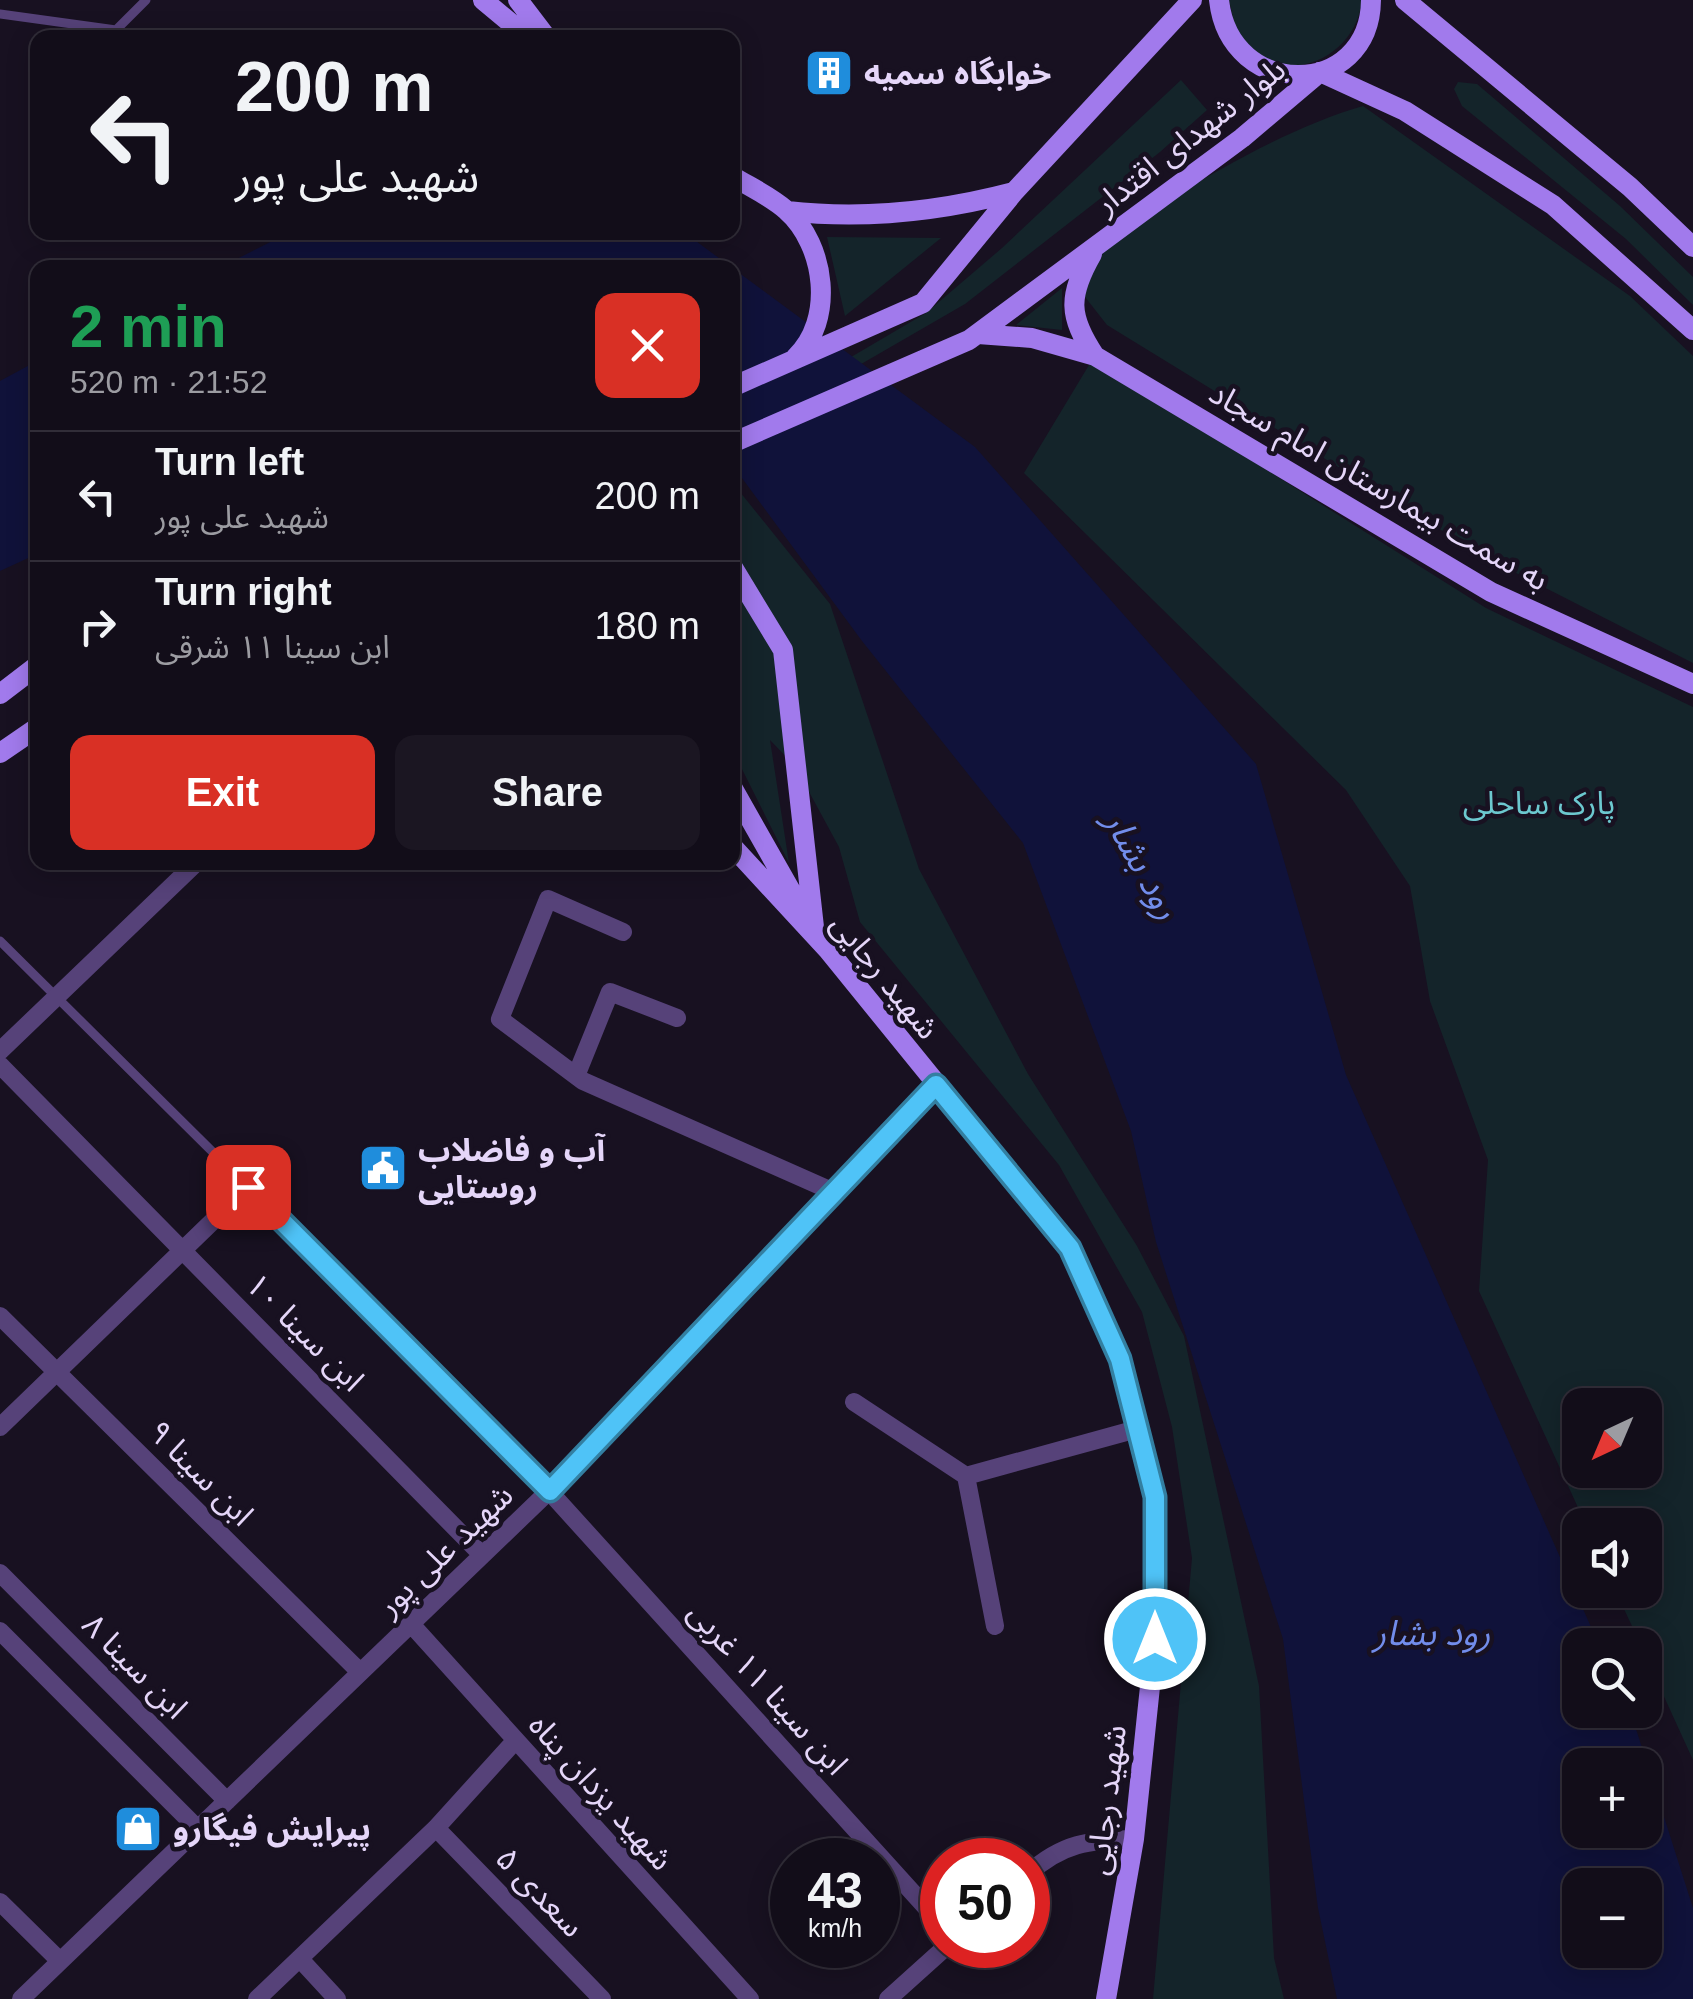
<!DOCTYPE html>
<html lang="en">
<head>
<meta charset="utf-8">
<style>
	body { margin:0; font-family:Arial,"Noto Sans Arabic",sans-serif; background:#1b1622; color:#f1f3f6; height:100vh; display:flex; flex-direction:column; font-size:38px; white-space:nowrap }
	* { box-sizing:border-box; margin:0 }
	p { font-size:32px; color:#9c9ca2 }
	.icon { flex:none; width:55px; height:55px; fill:none; stroke:currentColor; stroke-width:2; stroke-linecap:round; stroke-linejoin:round }
	.map { position:relative; flex:1; overflow:hidden }
	.sheet { position:absolute; left:30px; top:260px; width:710px; height:610px; display:flex; flex-direction:column; background:#120d19; border-radius:20px; box-shadow:0 5px 25px #0003,0 0 0 2px #312d38 }
	.sheet>* { flex:none }
	.guide { position:absolute; left:30px; top:30px; width:710px; height:210px; border-radius:20px; box-shadow:0 5px 25px #0003,0 0 0 2px #312d38; background:#120d19; color:#f1f3f6; overflow:hidden }
	.needle { width:65px; rotate:224deg }
	.tools { position:absolute; left:1562px; top:1388px; display:grid; gap:20px }
	.tools a { display:grid; place-items:center; width:100px; height:100px; border-radius:20px; background:#120d19; box-shadow:0 5px 25px #0003,0 0 0 2px #312d38; font-size:50px }
	.speed { position:absolute; left:770px; top:1838px; display:flex; gap:20px; font-size:50px; font-weight:700; text-align:center }
	.speed>* { display:grid; place-content:center; width:130px; height:130px; border-radius:50%; background:#120d19; box-shadow:0 5px 25px #0003,0 0 0 2px #312d38; line-height:1 }
	.speed small { font-size:25px; font-weight:400 }
	.speed .limit { border:15px solid #d22; background:#fff; color:#111 }
	.pin { position:absolute; display:grid; place-items:center; width:85px; height:85px; color:#fff; margin:-42px; border-radius:20px; box-shadow:0 5px 15px #0006 }
	.me { position:absolute; width:110px; margin:-55px; rotate:0deg; stroke-linejoin:round; filter:drop-shadow(0 0 8px #0008) }
	.turn { display:flex; align-items:center; gap:35px; height:210px; padding:0 40px; font-size:45px }
	.turn .icon { width:130px; height:130px; stroke-width:2.5 }
	.turn b { display:block; font-size:70px; line-height:85px }
	.round { display:grid; place-items:center; flex:none; width:105px; height:105px; border-radius:20px; background:#1b1622 }
	.head { display:flex; align-items:center; justify-content:space-between; height:170px; padding:0 40px }
	h1 { font-size:60px; font-weight:800; line-height:75px; color:#1e9e55 }
	.button { display:flex; gap:20px; margin-top:auto; padding:20px 40px }
	.button a { flex:1; height:115px; border-radius:20px; background:#d93025; color:#fff; font-size:40px; font-weight:800; line-height:115px; text-align:center }
	.button a+a { background:#1b1622; color:#f1f3f6 }
	ul { padding:0; list-style:none }
	li { display:flex; align-items:center; gap:30px; height:130px; padding:0 40px; border-top:2px solid #312d38 }
	li div { flex:1 }
	li b { display:block; font-size:38px }
	li em { font-style:normal }
	.map>svg:first-child { display:block }
</style>
</head>
<body>
<div class="map">
<svg width="1693" height="1999" viewBox="0 0 1693 1999">
	<rect width="100%" height="100%" fill="#181121"/>
	<path fill="#14242a" fill-rule="evenodd" d="M1229 0H1362C1356 60 1280 92 1241 38 1234 28 1232 12 1229 0Z
		M1181 80 1207 110 1160 152 965 304 837 378 829 370 926 313 1002 248Z
		M1458 82 1477 84 1620 206 1693 277V305L1626 239 1462 106 1454 89Z
		M1363 106 1630 296 1693 356V663L1485 557 1107 325 1060 265C1152 212 1262 135 1363 106Z
		M827 237 941 238 845 316Z
		M1062 288V330L1016 325Z
		M1092 360 1486 608 1693 707V1760L1645 1655V1645H1641L1615 1590H1645V1525H1586L1479 1291 1488 1160 1430 1001 1410 886 1346 790 1024 473ZM1580 1405H1645V1470H1580Z
		M732 482 830 604 919 869 1028 1074 1137 1246 1184 1336 1259 1686 1274 1958 1284 1999H1153L1192 1558 1172 1427 1142 1312 1059 1165 860 922 839 847 795 766 770 740 789 863 733 751Z"/>
	<path fill="#10123a" fill-rule="evenodd" d="M288 233H685L975 447 1256 764 1346 1075 1599 1645H1580V1710H1627L1637 1732 1693 1908V1999H1337L1318 1908 1283 1639 1156 1242 1131 1131 1023 843 862 641 739 474 733 472 732 268H219ZM1580 1765H1645V1830H1580ZM1580 1885H1645V1950H1580Z
		M37 361V554L0 571V381Z"/>
	<g fill="none" stroke-linecap="round" stroke-linejoin="round">
		<path stroke="#564279" stroke-width="9" d="M0 14 116 30 146 0
			M0 941 248 1187"/>
		<path stroke="#564279" stroke-width="18" d="M623 932 548 899 500 1019 583 1081 834 1192
			M0 1051 197 862
			M0 1065 482 1555
			M576 1076 610 992 677 1018
			M0 1316 360 1672
			M854 1402 966 1476
			M0 1427 248 1187 549 1491 942 1925
			M0 1573 227 1801
			M411 1624 750 1999
			M995 1626 966 1476 1137 1429
			M0 1631 198 1829
			M436 1828 602 1999
			M1028 1874C1062 1843 1089 1840 1134 1839
			M0 1902 60 1961
			M300 1959 337 1999
			M21 1999 549 1491 935 1085
			M257 1999 436 1828 514 1742
			M888 1999 948 1945"/>
		<path stroke="#a17aec" stroke-width="20" d="M483 0 513 25 541 38
			M518 0 547 38
			M1219 0C1230 101 1370 99 1371 0
			M1405 0 1630 187 1693 247
			M732 176C750 187 770 196 786 210 826 245 835 321 795 358
			M787 211C865 220 938 212 1014 192
			M1092 254C1068 296 1068 316 1095 356
			M978 334 1032 338 1095 356 1491 592 1693 684
			M732 387 923 303 1014 192 1192 0
			M732 443 969 340 1242 138 1320 72 1405 111 1553 205 1693 330
			M732 566 783 650 815 936
			M0 694 38 665
			M0 753 38 727
			M732 787 800 907
			M732 846 828 950 1070 1248 1120 1359 1155 1497V1639L1134 1839 1106 1999"/>
	</g>
	<g fill="none" stroke-linecap="round" stroke-linejoin="round">
		<g stroke="#337fa1" stroke-width="25">
			<path id="route" d="M248 1187 550 1491 936 1085 1070 1248 1120 1359 1155 1497V1639"/>
		</g>
		<use href="#route" stroke="#4fc3f7" stroke-width="18"/>
	</g>
	<defs>
		<g id="building-square" transform="scale(2.5)"><rect x="-9" y="-9" width="18" height="18" rx="4" fill="#1f8ddc" stroke="#181121"/><path d="M-4-6H4V6H1V3H-1V6H-4ZM-2.5-4.3h1.7v1.8h-1.7ZM.8-4.3h1.7v1.8H.8ZM-2.5-1h1.7V.8h-1.7ZM.8-1h1.7V.8H.8Z" fill="#fff"/></g>
		<g id="civic-square" transform="scale(2.5)"><rect x="-9" y="-9" width="18" height="18" rx="4" fill="#1f8ddc" stroke="#181121"/><path d="M-.6-6.5H3V-4.5H.6V-3L4-1V1h2V6H-6V1h2V-1L-.6-3ZM-1.2 2.5V6h2.4V2.5Z" fill="#fff"/></g>
		<g id="shop-square" transform="scale(2.5)"><rect x="-9" y="-9" width="18" height="18" rx="4" fill="#1f8ddc" stroke="#181121"/><path d="M-5-2.5h2.3a2.7 3.5 0 0 1 5.4 0H5L5.5 6h-11ZM-1.5-2.5h3a1.5 2.3 0 0 0-3 0Z" fill="#fff"/></g>
	</defs>
	<g fill-rule="evenodd">
		<use href="#building-square" x="829" y="73"/>
		<use href="#civic-square" x="383" y="1168"/>
		<use href="#shop-square" x="138" y="1829"/>
	</g>
	<g text-anchor="middle" stroke-width="9" stroke-linejoin="round" paint-order="stroke">
		<g font-size="32" font-weight="bold" fill="#e5d6f9" stroke="#181121" text-anchor="start">
			<text x="864" y="84">خوابگاه سمیه</text>
			<text x="418" y="1161">آب و فاضلاب<tspan x="418" dy="37">روستایی</tspan></text>
			<text x="173" y="1840">پیرایش فیگارو</text>
		</g>
		<g font-size="32" fill="#e5d6f9" stroke="#181121">
			<text transform="translate(1190 136) rotate(-38)" y="11">بلوار شهدای اقتدار</text>
			<text transform="translate(1379 486) rotate(30)" y="11">به سمت بیمارستان امام سجاد</text>
			<text transform="translate(885 976) rotate(51)" y="11">شهید رجایی</text>
			<text transform="translate(305 1332) rotate(45)" y="11">ابن سینا ۱۰</text>
			<text transform="translate(201 1473) rotate(45)" y="11">ابن سینا ۹</text>
			<text transform="translate(445 1550) rotate(-44)" y="11">شهید علی پور</text>
			<text transform="translate(135 1666) rotate(45)" y="11">ابن سینا ۸</text>
			<text transform="translate(768 1688) rotate(48)" y="11">ابن سینا ۱۱ غربی</text>
			<text transform="translate(601 1792) rotate(48)" y="11">شهید یزدان پناه</text>
			<text transform="translate(1106 1800) rotate(-83)" y="11">شهید رجایی</text>
			<text transform="translate(540 1892) rotate(46)" y="11">سعدی ۵</text>
		</g>
		<g font-size="32" fill="#6cc8cf" stroke="#181121">
			<text x="1539" y="814">پارک ساحلی</text>
		</g>
		<g font-size="35" font-style="italic" fill="#728deb" stroke="#181121">
			<text transform="translate(1142 865) rotate(61)" y="12">رود بشار</text>
			<text x="1432" y="1645">رود بشار</text>
		</g>
	</g>
</svg>
<div class="tools">
<a><svg class="needle" viewBox="-14 -14 28 28"><path d="M0-13l5 13h-10z" fill="#e53935"/><path d="M0 13l5-13h-10z" fill="#9c9ca2"/></svg></a>
<a><svg class="icon" aria-label="sound" viewBox="0 0 24 24"><path d="M4 9h4l5-4v14l-5-4H4zM17 9q2 3 0 6"/></svg></a>
<a><svg class="icon" aria-label="search" viewBox="0 0 24 24"><circle cx="10" cy="10" r="6"/><path d="M15 15l6 6"/></svg></a>
<a>+</a>
<a>−</a>
</div>
<div class="speed"><div>43<small>km/h</small></div><div class="limit">50</div></div>
<div class="pin" style="left:248px;top:1187px;background:#d93025"><svg class="icon" aria-label="arrive" viewBox="0 0 24 24"><path d="M6 21V4h12l-3 4 3 4H6"/></svg></div>
<svg class="me" style="left:1155px;top:1639px" viewBox="-20 -20 40 40"><circle r="17" fill="#4fc3f7" stroke="#fff" stroke-width="3"/><path d="M0-11L8 9 0 5-8 9z" fill="#fff"/></svg>
<div class="guide">
<div class="turn"><svg class="icon" aria-label="left" viewBox="0 0 24 24"><path d="M17 20v-9H6M10 6l-5 5 5 5"/></svg><div><b>200 m</b>شهید علی پور</div></div>
</div>
<section class="sheet">
<div class="head"><div><h1>2 min</h1><p>520 m · 21:52</p></div><a class="round" style="background:#d93025;color:#fff"><svg class="icon" aria-label="close" viewBox="0 0 24 24"><path d="M6 6l12 12M18 6L6 18"/></svg></a></div>
<ul>
<li><svg class="icon" aria-label="left" viewBox="0 0 24 24"><path d="M17 20v-9H6M10 6l-5 5 5 5"/></svg><div><b>Turn left</b><p>شهید علی پور</p></div><em>200 m</em></li>
<li><svg class="icon" aria-label="right" viewBox="0 0 24 24"><path d="M7 20v-9h11M14 6l5 5-5 5"/></svg><div><b>Turn right</b><p>ابن سینا ۱۱ شرقی</p></div><em>180 m</em></li>
</ul>
<div class="button"><a>Exit</a><a>Share</a></div>
</section>
</div>
</body>
</html>
